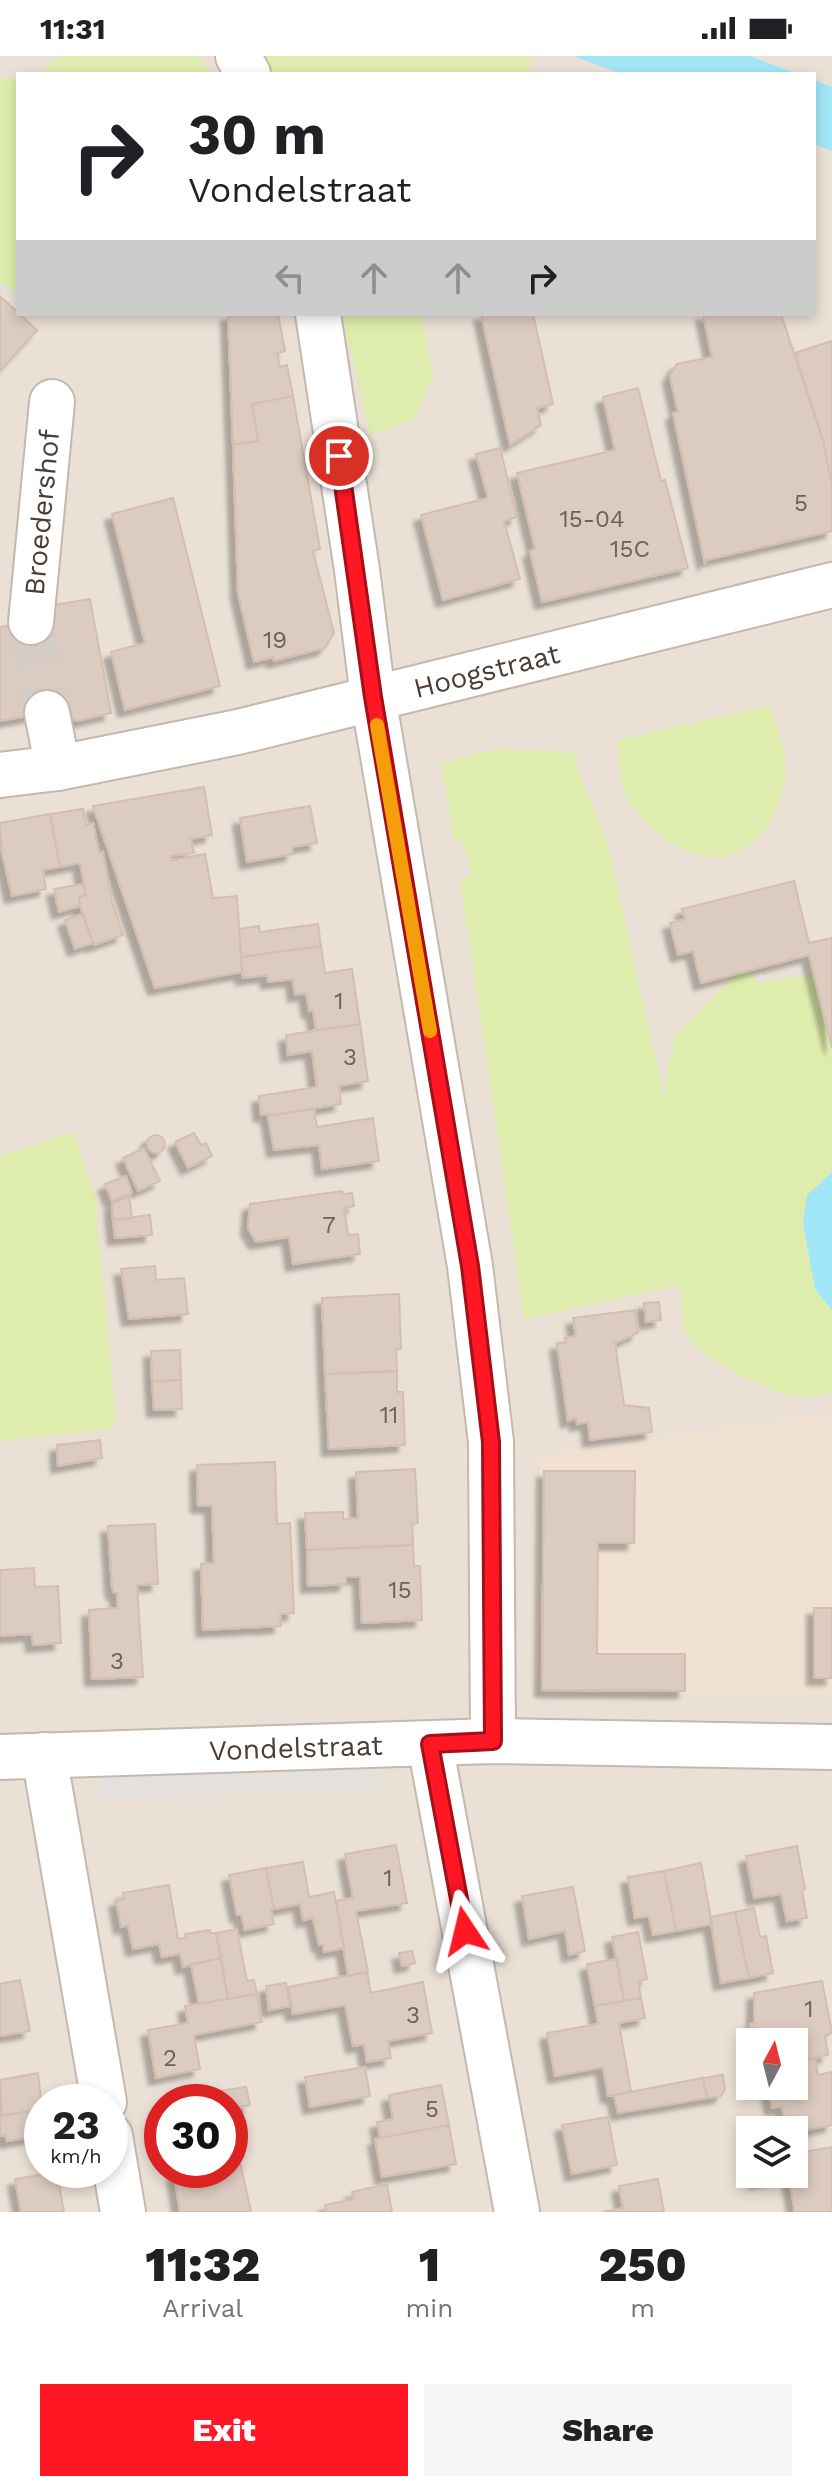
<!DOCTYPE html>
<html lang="en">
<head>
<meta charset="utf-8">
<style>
	body { margin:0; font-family:"Work Sans",sans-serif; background:#f6f6f6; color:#202124; height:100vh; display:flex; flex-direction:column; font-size:30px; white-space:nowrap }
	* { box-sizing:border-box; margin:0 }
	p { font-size:26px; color:#757577 }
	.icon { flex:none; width:44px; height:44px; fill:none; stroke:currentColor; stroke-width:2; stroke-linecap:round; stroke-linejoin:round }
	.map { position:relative; height:2156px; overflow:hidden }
	.details { display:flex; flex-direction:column; background:#fff; flex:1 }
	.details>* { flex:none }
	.guide { position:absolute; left:16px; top:16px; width:800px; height:244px; border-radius:0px; box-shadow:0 4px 12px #0003; background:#fff; color:#202124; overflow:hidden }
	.needle { width:52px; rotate:7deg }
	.tools { position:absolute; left:736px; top:1972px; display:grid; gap:16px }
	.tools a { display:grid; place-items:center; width:72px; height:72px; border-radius:0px; background:#fff; box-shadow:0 4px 12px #0003; font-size:40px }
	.speed { position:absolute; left:24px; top:2028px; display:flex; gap:16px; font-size:40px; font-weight:700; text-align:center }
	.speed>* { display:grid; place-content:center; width:104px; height:104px; border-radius:50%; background:#fff; box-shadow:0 4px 12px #0003; line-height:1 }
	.speed small { font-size:20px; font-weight:400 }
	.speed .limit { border:12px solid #d22; background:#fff; color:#111 }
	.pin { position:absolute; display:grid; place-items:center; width:68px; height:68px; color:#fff; margin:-34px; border:4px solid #fff; border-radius:50%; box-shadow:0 2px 8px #0007 }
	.me { position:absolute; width:88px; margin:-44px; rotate:350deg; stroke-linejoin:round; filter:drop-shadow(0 0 6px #0008) }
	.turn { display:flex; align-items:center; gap:28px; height:168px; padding:0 40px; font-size:36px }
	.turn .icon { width:104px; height:104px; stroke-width:2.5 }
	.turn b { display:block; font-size:56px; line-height:68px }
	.lanes { display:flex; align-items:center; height:76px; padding:0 40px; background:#0003; justify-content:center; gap:40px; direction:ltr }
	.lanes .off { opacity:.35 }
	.eta { display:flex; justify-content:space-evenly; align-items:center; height:136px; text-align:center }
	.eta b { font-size:48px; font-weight:800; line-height:56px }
	.primary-button { display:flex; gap:16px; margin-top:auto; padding:16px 40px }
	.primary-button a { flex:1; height:92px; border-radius:0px; background:#ff1724; color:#fff; font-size:32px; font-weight:800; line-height:92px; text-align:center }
	.primary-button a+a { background:#f6f6f6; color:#202124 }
	.status { display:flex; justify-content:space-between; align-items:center; height:56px; padding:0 40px; background:#fff; direction:ltr }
	.status svg { height:22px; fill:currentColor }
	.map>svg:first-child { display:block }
</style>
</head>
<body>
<div class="status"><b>11:31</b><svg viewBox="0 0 49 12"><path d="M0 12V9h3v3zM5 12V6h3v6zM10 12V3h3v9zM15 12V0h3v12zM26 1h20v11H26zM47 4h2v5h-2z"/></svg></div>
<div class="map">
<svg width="832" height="2156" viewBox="0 0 832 2156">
	<defs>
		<filter id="shadow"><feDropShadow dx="-7" dy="7" stdDeviation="2" flood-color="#0004"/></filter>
	</defs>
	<rect width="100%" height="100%" fill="#f6efe9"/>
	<path fill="#eae0d6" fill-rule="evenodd" d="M0 0H832V2156H0ZM18 18H814V258H18ZM750 1986H794V2030H750ZM42 2046H110V2114H42ZM162 2046H230V2114H162ZM750 2074H794V2118H750Z"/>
	<path fill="#f0e1d2" d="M832 1357V1640L536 1636 540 1400Z"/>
	<path fill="#deedae" d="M60 0H197L212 18H39Z
		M249 0H530V18H261Z
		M0 21 18 23 17 237 0 226Z
		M342 258H421L433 319 416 362 370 379Z
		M770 650C775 668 786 690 786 709 786 746 768 785 731 798 692 812 642 771 626 739 618 724 620 700 617 684Z
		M497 693 574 696 580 721 607 784 665 1045 666 1021 675 980 750 902 756 927 830 916 832 924V1116L807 1139 815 1232 832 1254V1337C818 1341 802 1342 788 1339 767 1336 695 1299 687 1279 681 1265 682 1244 680 1229L524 1263 460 823 471 820 463 784 454 785 441 707Z
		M74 1076 95 1141 116 1363 110 1373 0 1385V1100Z"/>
	<path fill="#e4e0de" d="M380 1703 381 1732 101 1742 100 1713Z"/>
	<path fill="#a1e6f7" d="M573 0H749L799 18H622Z
		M814 24 832 31V95L814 88Z
		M832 1116V1254L815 1233 803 1167 807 1139Z"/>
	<path fill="#dccbc0" stroke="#d4beb0" stroke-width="2" filter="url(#shadow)" d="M0 240 37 274 0 315Z
		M228 258H278L285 295 277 297 280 311 287 309 293 340 252 348 258 385 233 389Z
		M481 258H533L544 307 553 348 537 352 541 369 510 389Z
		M703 258H781L823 384 832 429V475L706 504 705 508 673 357 678 356 670 320 677 308 712 301Z
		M832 285V429L823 384 795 297Z
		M638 332 661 425 665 424 688 512 542 546 530 495 535 493 517 417 615 394 603 341Z
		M293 340 320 493 313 495 334 577 325 592 274 605 273 601 254 606 238 537 233 389 258 385 252 348Z
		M500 392 517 461 504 465 520 523 443 544 421 459 488 442 476 398Z
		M173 442 220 630 125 654 111 596 145 587 112 458Z
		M90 543 111 657 77 665 67 662 60 654 0 665V571L44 563 42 551Z
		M204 731 212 779 191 783 194 797 171 800 172 804 205 798 213 842 237 840 242 916 155 932 93 750Z
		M310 750 317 787 292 791 293 798 247 806 240 762Z
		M83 753 86 769 93 767 99 797 103 796 112 846 123 879 94 889 80 850 79 841 86 839 80 807 60 811 50 758Z
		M50 758 60 811 43 814 46 833 12 840 2 797 0 767Z
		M794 825 809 887 832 882V992L809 899 701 927 693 895 678 899 670 867 685 863 682 853Z
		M83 828 86 839 79 841 80 850 59 856 54 833Z
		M82 858 93 887 75 893 65 864Z
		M318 868 321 890 241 901 239 873 259 870 260 876Z
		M321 890 325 917 352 913 360 968 312 975 316 973 313 954 309 955 306 937 295 939 293 923 268 926 267 919 243 922 241 901Z
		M360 968 368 1025 339 1030 341 1048 268 1060V1058L261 1059 259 1040 317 1031 312 995 288 999 286 979Z
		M314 1053 317 1071 373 1062 379 1105 322 1113 319 1089 274 1094 268 1060Z
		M194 1077 201 1089 206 1087 212 1100 188 1112 175 1086Z
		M147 1088a9 9 0 1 1 18 0a9 9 0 1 1-18 0Z
		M144 1092 160 1125 138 1135 123 1102Z
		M126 1120 132 1137 112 1145 105 1128Z
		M342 1135 343 1138 352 1137 354 1150 344 1152 348 1179 358 1178 360 1198 293 1208 289 1181 256 1186 248 1172 250 1148Z
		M129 1140 132 1162 113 1164 112 1148Z
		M150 1159 152 1179 115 1182 113 1164Z
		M155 1210 156 1224 184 1222 188 1258 129 1263 121 1213Z
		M399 1238 401 1293H396L397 1315 325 1318 322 1242Z
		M659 1246 661 1264 646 1266 644 1247Z
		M635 1254 638 1277 615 1287 624 1349 649 1352 652 1376 590 1384 588 1366 577 1368 576 1362 568 1365 557 1287H566L565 1282 576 1280 573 1262Z
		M180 1294 181 1324 152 1325 151 1295Z
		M397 1315V1336H403L405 1389 329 1393 325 1318Z
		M181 1324 182 1353 154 1354 152 1325Z
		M100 1384 102 1402 58 1410 57 1389Z
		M275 1406 277 1468 290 1467 294 1557 280 1558 281 1570 203 1574 201 1508 214 1507 212 1450H198L197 1409Z
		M415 1413 418 1467 412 1468 413 1489 307 1494 305 1457 343 1456V1463L358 1462 356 1416Z
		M544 1415H635L634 1487H598L597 1598H685V1635L542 1634Z
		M155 1468 158 1528 137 1529 143 1621 92 1623 89 1554 118 1552 117 1537H114L112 1531 108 1470Z
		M413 1489 414 1510H420L422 1564 362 1567 360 1521H346V1528L308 1530 307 1494Z
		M34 1512 35 1531 58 1530 61 1587 33 1589 32 1578 0 1580V1514Z
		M814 1552H832V1622H814Z
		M396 1789 407 1847 356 1855 368 1916 348 1920 336 1845 353 1842 345 1798Z
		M797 1790 805 1833 802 1834 807 1862 787 1865 781 1838 754 1842 746 1800Z
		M303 1806 309 1841 334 1836 344 1892 324 1896 323 1888 319 1889 313 1862 303 1864 300 1848 274 1853 266 1812Z
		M701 1807 712 1868 676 1875 664 1815Z
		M266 1812 274 1853H271L274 1868 245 1874 241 1859H237L229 1819Z
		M664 1815 676 1875 653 1879 649 1860 635 1862 628 1821Z
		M169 1829 178 1883 186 1882 185 1878 210 1874V1877H216L221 1902 183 1911 180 1898 162 1901 159 1888 133 1893 128 1869 121 1871 116 1844 124 1843 123 1837Z
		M573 1831 585 1895 569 1899 565 1875 529 1883 522 1840Z
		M754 1852 760 1881 766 1880 773 1917 749 1922 735 1856Z
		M735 1856 749 1922 721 1927 710 1861Z
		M237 1873 247 1925 254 1924 257 1938 228 1943 216 1877Z
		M638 1876 647 1923 638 1925 641 1942 624 1945 612 1881Z
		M412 1895 415 1907 402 1910 399 1897Z
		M221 1902 228 1943 199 1948 191 1908Z
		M617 1903 624 1945 595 1950 587 1908Z
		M367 1916 371 1937 423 1926 432 1977 388 1985 391 2002 367 2006 364 1988 353 1990 345 1949 293 1958 288 1931Z
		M20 1924 30 1975 0 1980V1928Z
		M822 1925 832 1977 825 1980 828 1999 794 2006V1986H755L754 1971H750V1967H754V1937Z
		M286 1927 290 1950 269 1954 266 1930Z
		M257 1938 262 1966 194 1979 200 2013 156 2022 148 1974 188 1967 185 1950Z
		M641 1942 645 1962 619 1967 631 2036 608 2040 603 2011 555 2020 547 1977 598 1968 595 1950Z
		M819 2001 815 2004 818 2019 832 2016V2069L794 2076 786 2074 782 2050 772 2052 768 2030H794V2006Z
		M365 2011 370 2040 310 2051 305 2021Z
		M38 2017 42 2053 2 2060 0 2024Z
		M723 2019 725 2033 721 2040 707 2042 703 2022Z
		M703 2022 707 2042 618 2057 614 2039Z
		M441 2029 449 2069 380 2082 377 2066 393 2063 389 2039Z
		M246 2031 250 2049 230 2053V2046H210L208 2037Z
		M42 2053V2079L7 2085 5 2079 0 2080V2060Z
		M608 2061 617 2109 572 2118 562 2069Z
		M449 2069 456 2108 382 2121 375 2083Z
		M832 2091V2156H795L789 2121 756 2126 754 2118H794V2098Z
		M240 2106 251 2156H180L174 2118 198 2114H230V2108Z
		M57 2116 64 2156H21L15 2123Z
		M658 2123 664 2156H603L623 2152 619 2130Z
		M387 2128 392 2156H327L325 2149 354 2143 352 2136Z"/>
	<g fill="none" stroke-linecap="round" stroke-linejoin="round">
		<path stroke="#d4ccc5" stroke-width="44" stroke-dasharray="44 22" stroke-linecap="butt" d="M31 566 47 657"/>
		<g stroke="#c5b8ad" stroke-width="48">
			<g id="minor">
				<path d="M238 0 248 18"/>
				<path d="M318 258 357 514 373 641 470 1210 491 1386 493 1685"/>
				<path id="s1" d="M31 566 52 346"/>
				<path d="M47 657 58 712"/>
				<path id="s2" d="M0 719 58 712 238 676 832 529"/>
				<path d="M430 1688 517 2156"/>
				<path d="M44 1699 104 2046"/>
				<path id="s3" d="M0 1701 493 1685 832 1691"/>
				<path d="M110 2080 123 2156"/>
			</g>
		</g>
		<use href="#minor" stroke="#fff" stroke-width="44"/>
	</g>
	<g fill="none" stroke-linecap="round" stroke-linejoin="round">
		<g stroke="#a60f17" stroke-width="20">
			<path id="route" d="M339 400 373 641 470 1210 491 1386 493 1685 430 1688 465 1875"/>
		</g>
		<use href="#route" stroke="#ff1724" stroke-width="14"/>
		<path stroke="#f59e0b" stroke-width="14" d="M377 669 430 975"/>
	</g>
	<g text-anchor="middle" stroke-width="7" stroke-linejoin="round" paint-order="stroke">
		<g font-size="24" fill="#6e6158">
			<text x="801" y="455">5</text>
			<text x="592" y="471">15-04</text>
			<text x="630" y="501">15C</text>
			<text x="275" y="592">19</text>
			<text x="339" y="953">1</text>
			<text x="350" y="1009">3</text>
			<text x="329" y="1177">7</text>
			<text x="389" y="1367">11</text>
			<text x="400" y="1542">15</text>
			<text x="117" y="1613">3</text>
			<text x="388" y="1830">1</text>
			<text x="809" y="1961">1</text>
			<text x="413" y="1967">3</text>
			<text x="170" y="2010">2</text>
			<text x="432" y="2061">5</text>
		</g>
		<g font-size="28" fill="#4a3e36" stroke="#fff">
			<text dy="10" stroke="none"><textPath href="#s1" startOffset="110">Broedershof</textPath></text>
			<text dy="10" stroke="none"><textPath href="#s2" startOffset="498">Hoogstraat</textPath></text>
			<text dy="10" stroke="none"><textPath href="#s3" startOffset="296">Vondelstraat</textPath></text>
		</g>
	</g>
</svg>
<div class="tools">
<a><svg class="needle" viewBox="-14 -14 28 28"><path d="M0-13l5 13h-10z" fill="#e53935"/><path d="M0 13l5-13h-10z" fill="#757577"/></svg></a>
<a><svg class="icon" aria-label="layers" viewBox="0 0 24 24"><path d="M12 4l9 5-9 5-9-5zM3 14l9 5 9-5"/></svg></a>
</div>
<div class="speed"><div>23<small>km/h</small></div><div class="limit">30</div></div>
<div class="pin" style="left:339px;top:400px;background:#d93025"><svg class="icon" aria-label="arrive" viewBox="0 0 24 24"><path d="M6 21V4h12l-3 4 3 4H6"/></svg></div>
<svg class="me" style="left:465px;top:1875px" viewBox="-20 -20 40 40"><path d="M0-17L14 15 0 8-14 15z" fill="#ff1724" stroke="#fff" stroke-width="4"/></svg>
<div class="guide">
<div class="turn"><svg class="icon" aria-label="right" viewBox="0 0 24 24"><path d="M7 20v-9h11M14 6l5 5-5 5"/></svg><div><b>30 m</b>Vondelstraat</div></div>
<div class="lanes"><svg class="icon off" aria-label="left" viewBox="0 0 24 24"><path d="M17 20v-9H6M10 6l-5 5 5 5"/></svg><svg class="icon off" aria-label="ahead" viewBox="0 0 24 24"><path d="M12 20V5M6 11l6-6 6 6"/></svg><svg class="icon off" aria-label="ahead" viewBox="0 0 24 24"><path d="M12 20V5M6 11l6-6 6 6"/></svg><svg class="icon" aria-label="right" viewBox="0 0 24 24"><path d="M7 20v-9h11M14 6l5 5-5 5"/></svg></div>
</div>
</div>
<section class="details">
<div class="eta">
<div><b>11:32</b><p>Arrival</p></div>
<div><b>1</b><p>min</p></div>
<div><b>250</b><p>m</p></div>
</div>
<div class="primary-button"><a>Exit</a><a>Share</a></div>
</section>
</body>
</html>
